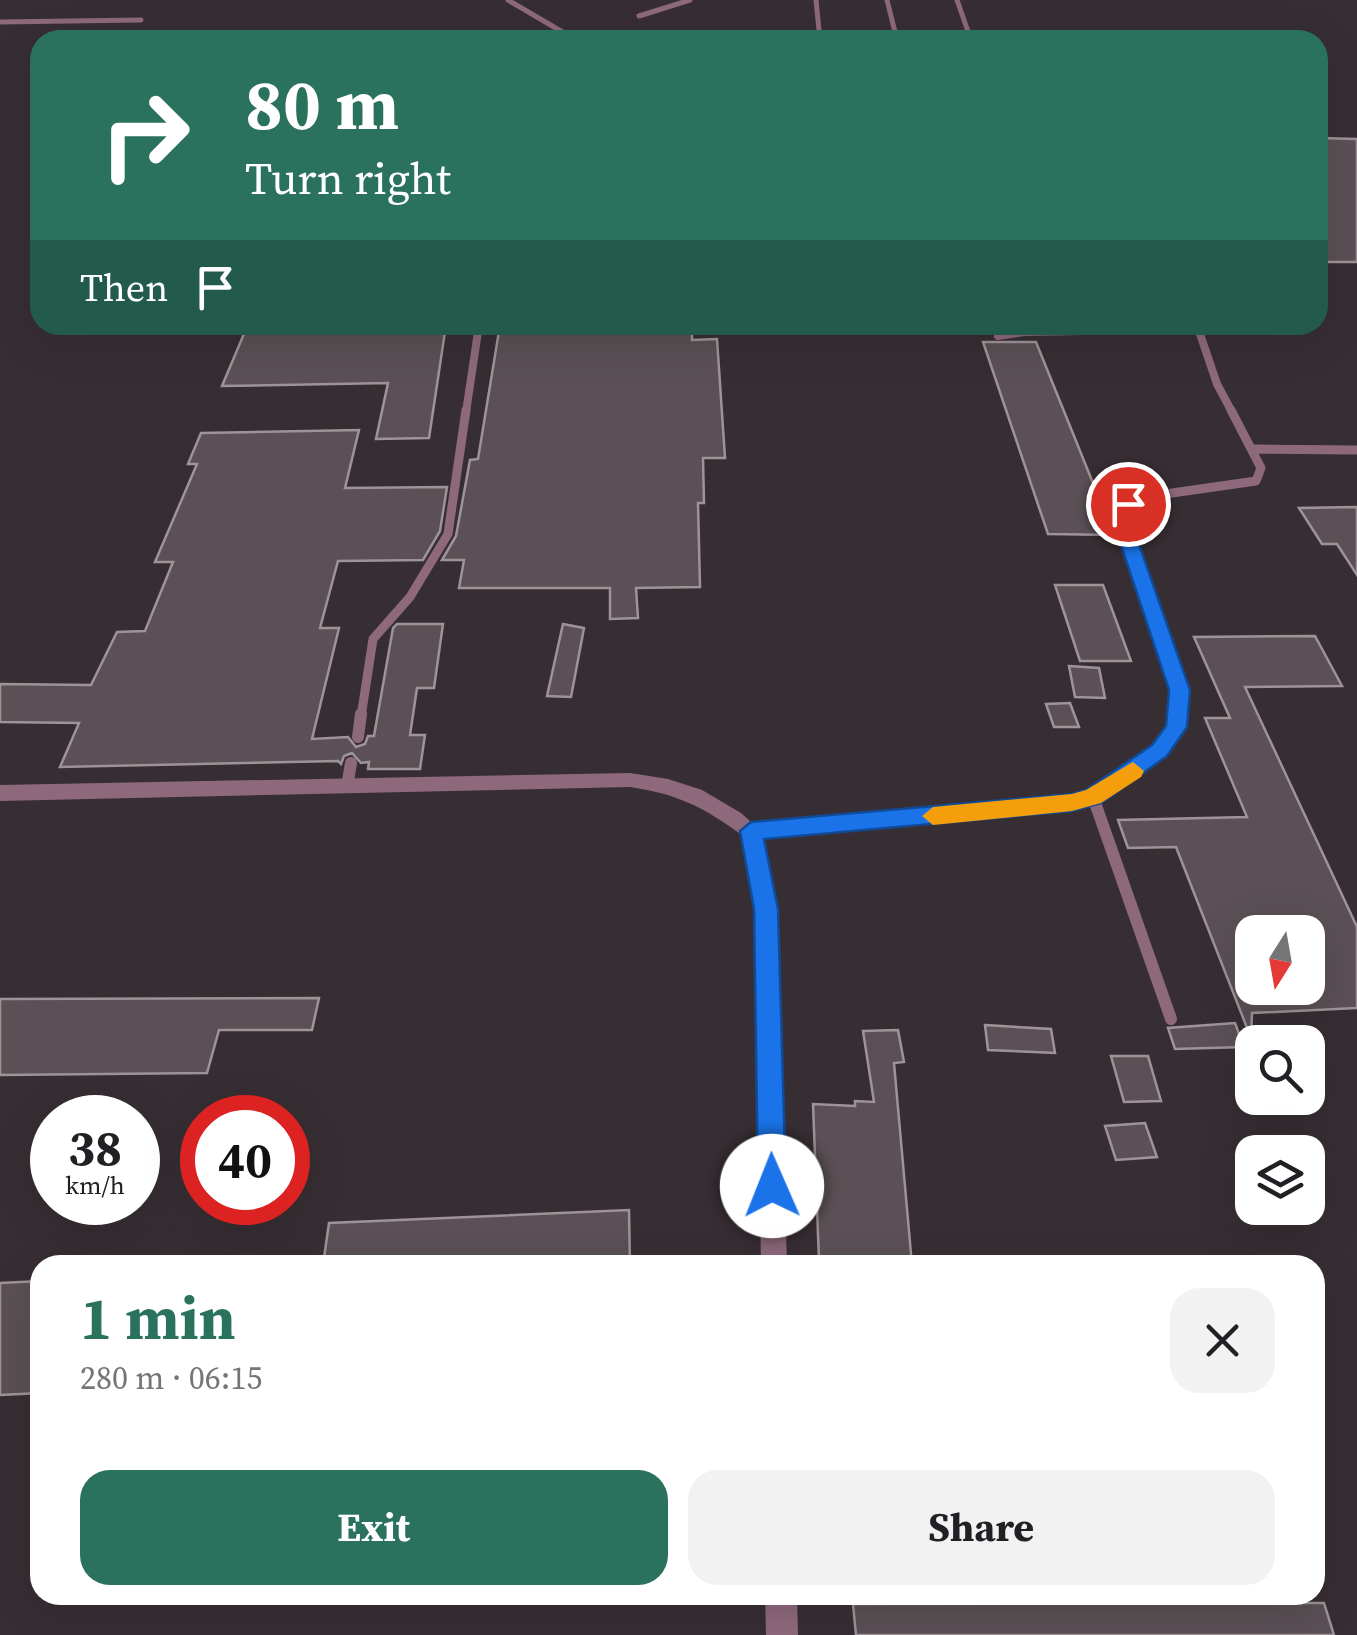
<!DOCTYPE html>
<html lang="en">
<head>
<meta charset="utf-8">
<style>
	body { margin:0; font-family:"Source Serif 4",serif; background:#f2f2f2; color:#202124; height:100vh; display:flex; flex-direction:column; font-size:38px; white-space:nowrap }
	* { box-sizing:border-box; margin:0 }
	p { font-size:32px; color:#757577 }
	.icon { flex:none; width:55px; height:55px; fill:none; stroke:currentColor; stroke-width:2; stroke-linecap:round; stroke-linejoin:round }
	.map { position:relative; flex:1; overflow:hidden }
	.sheet { position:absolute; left:30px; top:1255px; width:1295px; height:350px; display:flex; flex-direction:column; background:#fff; border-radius:30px; box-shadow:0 10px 40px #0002 }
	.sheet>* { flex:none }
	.banner { position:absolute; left:30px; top:30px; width:1298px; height:305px; border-radius:30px; box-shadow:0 10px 40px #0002; background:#2b725e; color:#fff; overflow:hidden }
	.needle { width:65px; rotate:191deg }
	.buttons { position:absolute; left:1235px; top:915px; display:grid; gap:20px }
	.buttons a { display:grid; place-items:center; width:90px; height:90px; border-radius:20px; background:#fff; box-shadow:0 10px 40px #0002; font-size:50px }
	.speed { position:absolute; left:30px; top:1095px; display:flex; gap:20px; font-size:50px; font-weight:700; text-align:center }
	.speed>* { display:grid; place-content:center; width:130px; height:130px; border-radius:50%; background:#fff; box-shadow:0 10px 40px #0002; line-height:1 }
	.speed small { font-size:25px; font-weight:400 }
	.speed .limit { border:15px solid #d22; background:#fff; color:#111 }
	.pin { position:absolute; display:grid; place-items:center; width:85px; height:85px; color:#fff; margin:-42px; border:5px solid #fff; border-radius:50%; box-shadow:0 2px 10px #0007 }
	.me { position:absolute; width:110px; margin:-55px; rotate:359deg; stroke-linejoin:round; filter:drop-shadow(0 0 8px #0008) }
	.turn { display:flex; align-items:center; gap:35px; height:210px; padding:0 50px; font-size:45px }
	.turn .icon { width:130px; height:130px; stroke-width:2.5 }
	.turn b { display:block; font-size:70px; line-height:85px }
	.then { display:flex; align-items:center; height:95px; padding:0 50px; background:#0003; gap:20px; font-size:38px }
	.round { display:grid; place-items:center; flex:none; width:105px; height:105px; border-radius:30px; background:#f2f2f2 }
	.head { display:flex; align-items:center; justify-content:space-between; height:170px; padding:0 50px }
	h1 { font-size:60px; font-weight:700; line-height:75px; color:#2b725e }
	.action { display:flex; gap:20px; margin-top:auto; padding:20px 50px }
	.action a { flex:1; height:115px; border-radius:30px; background:#2b725e; color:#fff; font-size:40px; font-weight:700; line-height:115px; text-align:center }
	.action a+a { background:#f2f2f2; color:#202124 }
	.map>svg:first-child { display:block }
</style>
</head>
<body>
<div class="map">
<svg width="1357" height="1635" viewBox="0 0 1357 1635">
	<rect width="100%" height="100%" fill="#372e33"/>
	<path fill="#5a5055" stroke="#9e9398" stroke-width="2.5" fill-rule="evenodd" d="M1318 138 1357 139V262H1318Z
		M446 325 429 438 376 439 388 383 222 386 246 329Z
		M500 325H692V340L717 339 725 458H703L704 503H698L700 587 636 588 638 618 610 619V588H459L464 560H442L456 536 470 460 478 459Z
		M983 342H1036L1114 535 1048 534Z
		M359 430 345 488 447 487 440 531 423 560 338 561 320 628H339L312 739 348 737 356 747 365 744 368 736H374L393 628 397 624H443L434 688H417L410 735H425L420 769H368L369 762 361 763 352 753 344 756 341 764 338 761 60 767 79 723 0 722V684L91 685 117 632 145 631 173 562H155L197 464H188L201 433Z
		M1357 507V575L1337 544H1322L1299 508Z
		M1055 585H1103L1131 661H1080Z
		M563 624 584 628 571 697 547 696Z
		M1315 636 1342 686 1245 687 1357 927V1008L1252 1013 1251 1038 1176 847 1128 848 1118 820 1247 817 1205 718H1230L1194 637ZM1252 932H1308V988H1252Z
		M1069 666 1099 668 1105 698 1075 697Z
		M1070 703 1079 727H1054L1046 704Z
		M319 998 312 1030H219L207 1073 0 1075V999Z
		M1235 1023 1244 1047 1175 1049 1168 1028Z
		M985 1025 1051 1029 1055 1053 988 1050Z
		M898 1030 904 1062 894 1063 912 1265 819 1260 813 1104 855 1106V1101L874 1102 863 1031Z
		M1111 1056H1148L1161 1101 1124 1102Z
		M1145 1123 1157 1157 1116 1160 1105 1126Z
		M629 1210 630 1265H323L329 1223Z
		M40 1281V1393L0 1395V1283Z
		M1324 1603 1334 1635H856L853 1604Z"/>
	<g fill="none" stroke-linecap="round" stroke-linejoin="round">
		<path stroke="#8e697c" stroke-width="5" d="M508 0 571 37 678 40
			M816 0 820 40
			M887 0 897 40
			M957 0 971 40
			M639 16 690 0
			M0 22 141 20"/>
		<path stroke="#8e697c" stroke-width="8" d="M1197 325 1217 384 1232 412
			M998 336 1024 332 1198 329
			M466 412 479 325"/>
		<path stroke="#8e697c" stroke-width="9" d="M1254 449 1357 450
			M361 717 373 639 410 597 448 534 466 410
			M1177 717 1179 691 1123 518 1128 503 1144 497 1256 481 1261 468 1231 410"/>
		<path stroke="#8e697c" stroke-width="12" d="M358 737 361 714
			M347 787 351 763
			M1093 797 1171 1019
			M751 831 1072 803C1109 792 1173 757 1177 714"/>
		<path fill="#8e697c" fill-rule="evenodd" d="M630 773 668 779 702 790 741 813 761 831 777 909 787 1265H761L755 909 742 835C703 807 678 794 630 787L0 801V785Z
			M765 1595H797L798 1635H766Z"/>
	</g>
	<path fill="#1a73e8" stroke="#114b97" stroke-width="2.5" d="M1128 498 1137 504 1132 518 1135 533 1190 690 1187 727 1167 756 1101 803 1072 811 764 839 778 909 786 1186 782 1196 772 1200 762 1196 758 1186 754 909 740 831 751 822 1072 794 1086 790 1152 745 1166 726 1169 690 1117 533 1114 518 1119 504Z"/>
	<path fill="#f59e0b" d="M1133 762 1144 771 1141 777 1101 803 1072 811 933 825 922 816 933 807 1072 794 1086 790Z"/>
</svg>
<div class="buttons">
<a><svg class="needle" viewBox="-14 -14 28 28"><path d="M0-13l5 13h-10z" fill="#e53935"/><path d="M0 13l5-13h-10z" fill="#757577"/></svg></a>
<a><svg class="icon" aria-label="search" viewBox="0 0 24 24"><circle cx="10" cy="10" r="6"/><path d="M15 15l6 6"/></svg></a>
<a><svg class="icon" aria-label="layers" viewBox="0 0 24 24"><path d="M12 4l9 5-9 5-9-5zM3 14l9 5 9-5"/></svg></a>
</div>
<div class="speed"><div>38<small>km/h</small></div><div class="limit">40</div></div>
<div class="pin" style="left:1128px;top:504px;background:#d93025"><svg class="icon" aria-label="arrive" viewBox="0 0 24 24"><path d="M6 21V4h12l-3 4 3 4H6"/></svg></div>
<svg class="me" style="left:772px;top:1186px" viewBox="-20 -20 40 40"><circle r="19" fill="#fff"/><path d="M0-13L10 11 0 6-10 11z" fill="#1a73e8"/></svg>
<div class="banner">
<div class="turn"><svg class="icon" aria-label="right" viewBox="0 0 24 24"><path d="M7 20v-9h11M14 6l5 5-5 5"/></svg><div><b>80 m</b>Turn right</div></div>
<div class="then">Then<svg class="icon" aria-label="arrive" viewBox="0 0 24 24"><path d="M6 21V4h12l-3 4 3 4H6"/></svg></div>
</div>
<section class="sheet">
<div class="head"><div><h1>1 min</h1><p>280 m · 06:15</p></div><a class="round"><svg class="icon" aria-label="close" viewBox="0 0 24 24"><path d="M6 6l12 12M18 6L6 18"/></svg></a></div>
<div class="action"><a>Exit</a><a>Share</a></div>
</section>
</div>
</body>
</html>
